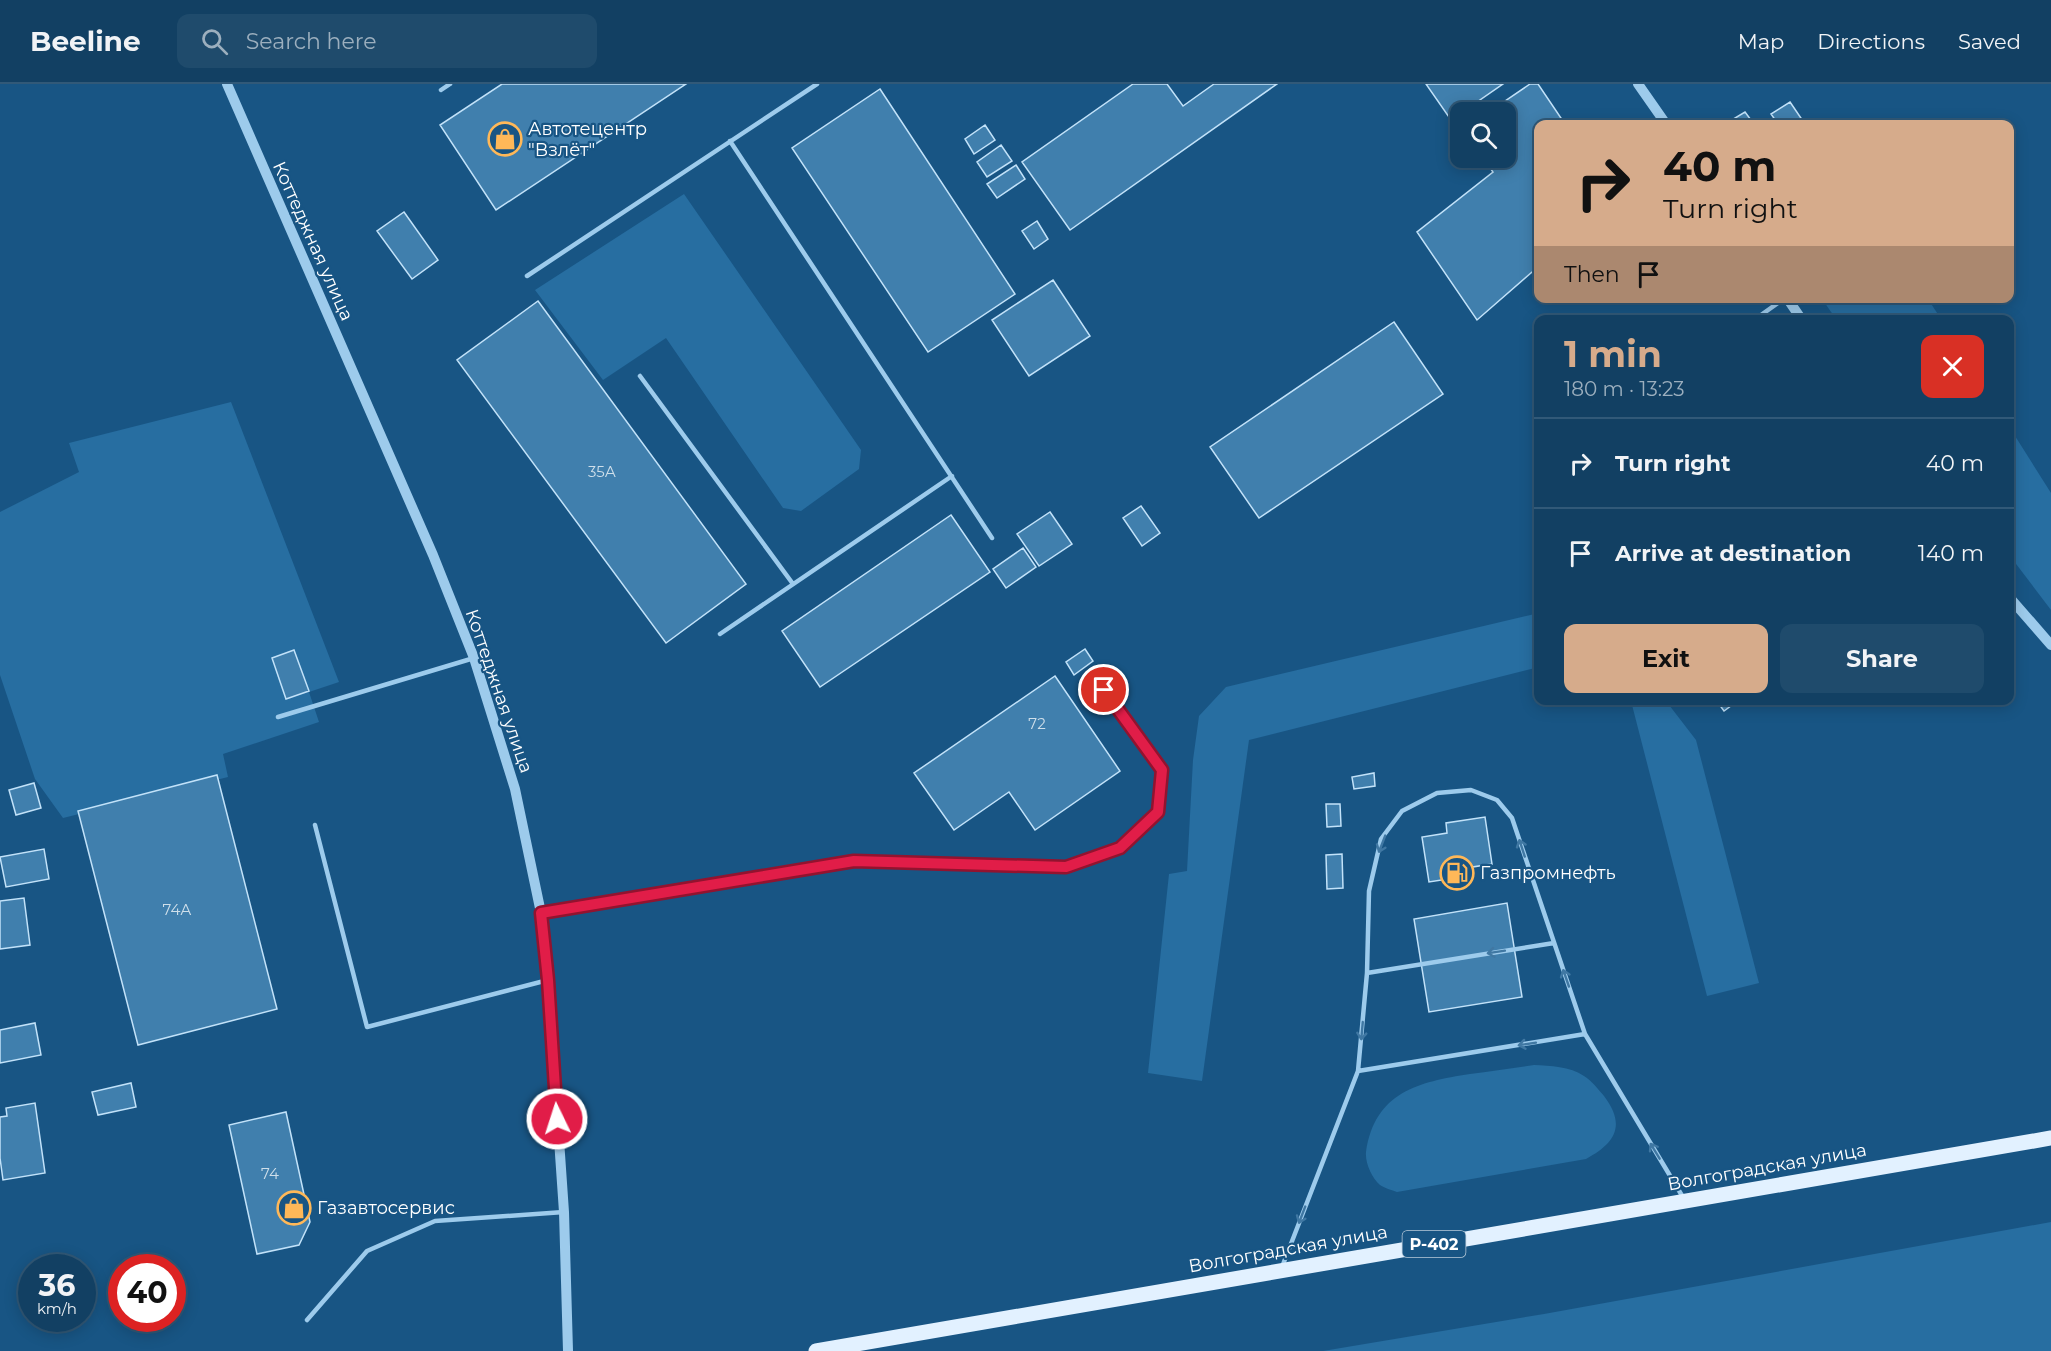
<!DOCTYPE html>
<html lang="en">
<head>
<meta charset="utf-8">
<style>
	body { margin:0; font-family:Montserrat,sans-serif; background:#1f4b6c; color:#f1f3f6; height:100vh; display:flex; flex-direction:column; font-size:22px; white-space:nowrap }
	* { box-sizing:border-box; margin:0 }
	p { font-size:20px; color:#9cafbe }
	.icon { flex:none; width:33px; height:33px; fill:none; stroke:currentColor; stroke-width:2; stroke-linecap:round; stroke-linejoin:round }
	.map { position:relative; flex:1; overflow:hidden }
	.details { position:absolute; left:1534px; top:231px; width:480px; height:390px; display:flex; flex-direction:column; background:#124063; border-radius:12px; box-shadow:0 3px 15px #0003,0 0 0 2px #315978 }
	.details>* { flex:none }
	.guide { position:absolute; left:1534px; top:36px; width:480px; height:183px; border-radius:12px; box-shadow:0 3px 15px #0003,0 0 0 2px #315978; background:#d6ab8b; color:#111; overflow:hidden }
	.fabs { position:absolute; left:1450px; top:18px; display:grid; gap:12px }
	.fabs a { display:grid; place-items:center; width:66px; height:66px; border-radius:12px; background:#124063; box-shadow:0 3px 15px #0003,0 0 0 2px #315978; font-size:30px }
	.speed { position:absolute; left:18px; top:1170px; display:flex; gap:12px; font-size:30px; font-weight:700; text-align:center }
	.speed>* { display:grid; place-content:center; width:78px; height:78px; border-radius:50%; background:#124063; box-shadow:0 3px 15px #0003,0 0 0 2px #315978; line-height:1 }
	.speed small { font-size:15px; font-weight:400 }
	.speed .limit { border:9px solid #d22; background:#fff; color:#111 }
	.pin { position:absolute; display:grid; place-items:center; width:51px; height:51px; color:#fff; margin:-26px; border:3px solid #fff; border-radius:50%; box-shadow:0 2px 6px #0007 }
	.me { position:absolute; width:66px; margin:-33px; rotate:356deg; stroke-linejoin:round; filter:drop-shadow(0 0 4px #0008) }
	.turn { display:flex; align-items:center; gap:21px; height:126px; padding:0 30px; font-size:27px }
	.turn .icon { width:78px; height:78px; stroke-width:2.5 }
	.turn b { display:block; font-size:42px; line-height:51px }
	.then { display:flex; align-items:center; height:57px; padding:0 30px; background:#0003; gap:12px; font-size:22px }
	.round { display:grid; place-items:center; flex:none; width:63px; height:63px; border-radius:12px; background:#1f4b6c }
	.overview { display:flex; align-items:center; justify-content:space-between; height:102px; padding:0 30px }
	h1 { font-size:36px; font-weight:700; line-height:45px; color:#d6ab8b }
	.action { display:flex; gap:12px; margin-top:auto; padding:12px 30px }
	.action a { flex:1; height:69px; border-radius:12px; background:#d6ab8b; color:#111; font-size:24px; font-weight:700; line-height:69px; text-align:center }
	.action a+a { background:#1f4b6c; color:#f1f3f6 }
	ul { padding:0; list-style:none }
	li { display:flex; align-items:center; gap:18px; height:90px; padding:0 30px; border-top:2px solid #315978 }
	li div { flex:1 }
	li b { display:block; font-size:22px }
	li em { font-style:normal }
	header { display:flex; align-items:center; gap:36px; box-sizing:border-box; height:84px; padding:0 30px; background:#124063; border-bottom:2px solid #315978 }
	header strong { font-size:28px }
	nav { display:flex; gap:33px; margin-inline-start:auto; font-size:21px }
	.search { width:420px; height:54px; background:#1f4b6c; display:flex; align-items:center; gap:15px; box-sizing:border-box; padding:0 21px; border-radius:12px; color:#9cafbe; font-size:22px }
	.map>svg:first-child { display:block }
</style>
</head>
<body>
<header>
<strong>Beeline</strong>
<div class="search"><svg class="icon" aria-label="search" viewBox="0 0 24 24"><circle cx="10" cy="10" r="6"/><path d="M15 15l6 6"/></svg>Search here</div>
<nav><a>Map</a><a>Directions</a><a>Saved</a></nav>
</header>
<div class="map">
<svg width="2051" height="1267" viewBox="0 0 2051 1267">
	<rect width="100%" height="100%" fill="#185584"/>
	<path fill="#276ea1" d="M684 110 861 366 859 385 801 427 783 424 666 254 603 296 535 206Z
		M1822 215H1928L1941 235H1836Z
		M231 318 339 598 309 608 319 638 223 670 228 693 63 734 35 695 0 591V428L79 388 69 359Z
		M2010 344 2051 409V526L2010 472Z
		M1539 529V583L1249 656 1202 997 1148 989 1169 790 1187 787 1193 676 1199 632 1226 603Z
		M1631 617H1666L1696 656 1759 899 1707 912Z
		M1534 981C1550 982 1570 982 1584 992 1592 997 1598 1005 1604 1012 1626 1041 1616 1059 1586 1075L1397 1108C1392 1106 1384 1104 1380 1101 1372 1094 1365 1079 1366 1068 1375 1008 1418 998 1470 990 1491 987 1513 984 1534 981Z
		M2051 1138V1267H1323L1544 1230Z"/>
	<path fill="#407fad" stroke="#c2e2f9" stroke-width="1.5" d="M502 0H686L496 126 440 41Z
		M1133 0H1167L1183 22 1214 0H1277L1070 146 1022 78Z
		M1426 0H1503L1451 36Z
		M1530 0H1538L1565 40H1539V182L1477 236 1417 148 1493 88 1483 74H1506V28H1489Z
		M880 5 1015 210 928 268 792 64Z
		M1790 18 1805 40H1778L1771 30Z
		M1745 28 1754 40H1725Z
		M985 41 995 56 974 70 965 55Z
		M1001 61 1012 77 987 93 977 78Z
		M1016 81 1025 95 997 114 987 100Z
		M404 128 438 176 412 195 377 147Z
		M1037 137 1048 155 1034 165 1022 147Z
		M1053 196 1090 252 1029 292 992 236Z
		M538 217 746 500 666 559 457 276Z
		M1394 238 1443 310 1259 434 1210 363Z
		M1141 422 1160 449 1142 462 1123 434Z
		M1050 428 1072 460 1039 482 1017 450Z
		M951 431 990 488 820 603 782 547Z
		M1023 464 1036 483 1006 504 993 485Z
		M1085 565 1093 577 1074 591 1066 578Z
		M294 566 309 607 286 615 272 574Z
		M1055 592 1120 687 1035 746 1009 708 954 746 914 689Z
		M1716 616H1739L1724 627Z
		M1374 689 1375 702 1354 705 1352 693Z
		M217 691 277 925 138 961 78 727Z
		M34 699 41 724 16 731 9 706Z
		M1326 720H1340L1341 742 1327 743Z
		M1485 733 1492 780 1466 784 1467 792 1429 798 1422 753 1447 749 1446 739Z
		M44 765 49 795 6 803 0 773Z
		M1342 770 1343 804 1327 805 1326 771Z
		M24 814 30 861 0 865V817Z
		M1507 819 1522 913 1429 928 1414 835Z
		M35 939 41 971 0 979V946Z
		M131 999 136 1023 98 1031 92 1008Z
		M35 1019 45 1089 3 1096 0 1074V1033L7 1032 6 1024Z
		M286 1028 310 1138 299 1161 257 1170 229 1041Z"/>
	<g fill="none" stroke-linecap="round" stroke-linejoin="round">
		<path stroke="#9dcbec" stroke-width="4.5" d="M441 6 450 0
			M730 57 992 454
			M527 192 817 0
			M1754 236 1785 214
			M640 292 793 500
			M720 550 952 392
			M278 633 474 574
			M315 741 367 943 548 896
			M541 829 854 777 1066 783 1120 763 1158 728 1162 686 1104 606
			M1367 889 1554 859
			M1358 987 1585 950
			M1282 1183 1358 987 1367 889 1369 807 1381 755 1402 727 1437 709 1471 706 1497 716 1512 734 1585 950 1684 1115
			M307 1236 367 1167 435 1137 564 1128"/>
		<path stroke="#9dcbec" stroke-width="10" d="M227 0 433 471 474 574 515 705 541 829 548 896 564 1128 568 1267
			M1638 0 1666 40
			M1787 214 1802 236
			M2010 514 2051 561"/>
		<path stroke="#e2f1ff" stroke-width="15" d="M816 1267 2051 1054"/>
	</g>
	<defs><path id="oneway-shaft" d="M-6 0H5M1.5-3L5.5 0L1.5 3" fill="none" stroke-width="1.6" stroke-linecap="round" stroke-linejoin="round" transform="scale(1.5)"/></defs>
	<g stroke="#4078a3">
		<use href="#oneway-shaft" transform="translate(1382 760) rotate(111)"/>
		<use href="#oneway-shaft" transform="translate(1522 764) rotate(-108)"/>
		<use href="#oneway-shaft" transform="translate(1496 868) rotate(171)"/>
		<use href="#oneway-shaft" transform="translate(1566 894) rotate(-109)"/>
		<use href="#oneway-shaft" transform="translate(1362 947) rotate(95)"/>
		<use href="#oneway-shaft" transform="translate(1527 960) rotate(171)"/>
		<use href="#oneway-shaft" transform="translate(1655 1067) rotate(-121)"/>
		<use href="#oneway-shaft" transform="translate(1302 1131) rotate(111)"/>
	</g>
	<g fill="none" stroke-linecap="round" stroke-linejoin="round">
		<g stroke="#92132f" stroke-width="15">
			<path id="route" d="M557 1035 548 896 541 829 854 777 1066 783 1120 764 1158 728 1162 686 1104 606"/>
		</g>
		<use href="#route" stroke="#e11d48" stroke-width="10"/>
	</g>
	<defs>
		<g id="shop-ring" transform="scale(1.725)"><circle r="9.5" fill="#185584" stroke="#ffb858" stroke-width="1.5"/><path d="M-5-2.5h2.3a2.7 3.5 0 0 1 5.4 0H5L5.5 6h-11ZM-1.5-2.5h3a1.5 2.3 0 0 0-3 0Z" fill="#ffb858"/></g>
		<g id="fuel-ring" transform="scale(1.725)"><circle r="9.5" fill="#185584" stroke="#ffb858" stroke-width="1.5"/><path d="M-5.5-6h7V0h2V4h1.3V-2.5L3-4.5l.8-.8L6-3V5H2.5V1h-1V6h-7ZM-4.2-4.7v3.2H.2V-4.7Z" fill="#ffb858"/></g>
	</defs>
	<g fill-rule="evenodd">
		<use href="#shop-ring" x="505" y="55"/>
		<use href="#fuel-ring" x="1457" y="789"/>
		<use href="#shop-ring" x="294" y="1124"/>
	</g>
	<g text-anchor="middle" stroke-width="4.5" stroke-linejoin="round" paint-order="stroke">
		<g font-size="15" fill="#cfdfea">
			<text x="602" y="393">35А</text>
			<text x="1037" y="645">72</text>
			<text x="177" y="831">74А</text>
			<text x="270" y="1095">74</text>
		</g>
		<rect fill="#185584" stroke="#baccda" stroke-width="1.5" x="1402.5" y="1147" width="63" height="26" rx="4.5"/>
		<g font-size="16" font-weight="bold" fill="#fff">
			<text x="1434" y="1166">Р-402</text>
		</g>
		<g font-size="18" fill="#fff" stroke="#185584" text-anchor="start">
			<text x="528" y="51">Автотецентр<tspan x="528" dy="21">"Взлёт"</tspan></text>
			<text x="1480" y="795">Газпромнефть</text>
			<text x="317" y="1130">Газавтосервис</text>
		</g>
		<g font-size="18" fill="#fff" stroke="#185584">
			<text transform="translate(313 157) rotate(66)" y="6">Коттеджная улица</text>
			<text transform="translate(499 607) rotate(71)" y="6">Коттеджная улица</text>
			<text transform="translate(1767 1083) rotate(-10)" y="6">Волгоградская улица</text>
			<text transform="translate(1288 1165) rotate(-10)" y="6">Волгоградская улица</text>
		</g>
	</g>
</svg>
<div class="fabs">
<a><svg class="icon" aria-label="search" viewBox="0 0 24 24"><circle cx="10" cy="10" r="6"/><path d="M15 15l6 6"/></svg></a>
</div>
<div class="speed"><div>36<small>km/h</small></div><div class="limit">40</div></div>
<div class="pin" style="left:1104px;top:606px;background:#d93025"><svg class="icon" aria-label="arrive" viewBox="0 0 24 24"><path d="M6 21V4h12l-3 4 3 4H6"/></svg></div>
<svg class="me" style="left:557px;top:1035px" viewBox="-20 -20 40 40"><circle r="17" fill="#e11d48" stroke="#fff" stroke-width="3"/><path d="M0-11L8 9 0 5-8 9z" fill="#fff"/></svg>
<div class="guide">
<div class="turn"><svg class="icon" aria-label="right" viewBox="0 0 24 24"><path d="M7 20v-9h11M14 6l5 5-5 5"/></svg><div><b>40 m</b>Turn right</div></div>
<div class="then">Then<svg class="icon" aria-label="arrive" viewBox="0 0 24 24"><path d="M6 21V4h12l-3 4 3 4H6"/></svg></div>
</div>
<section class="details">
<div class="overview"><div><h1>1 min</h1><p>180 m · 13:23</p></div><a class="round" style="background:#d93025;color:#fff"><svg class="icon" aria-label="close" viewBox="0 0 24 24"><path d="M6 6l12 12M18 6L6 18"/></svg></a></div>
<ul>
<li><svg class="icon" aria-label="right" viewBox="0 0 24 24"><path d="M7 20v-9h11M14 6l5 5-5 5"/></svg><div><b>Turn right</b></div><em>40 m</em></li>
<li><svg class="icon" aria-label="arrive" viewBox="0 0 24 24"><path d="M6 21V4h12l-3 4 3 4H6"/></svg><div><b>Arrive at destination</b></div><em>140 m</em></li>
</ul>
<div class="action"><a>Exit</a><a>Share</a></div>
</section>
</div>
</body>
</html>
